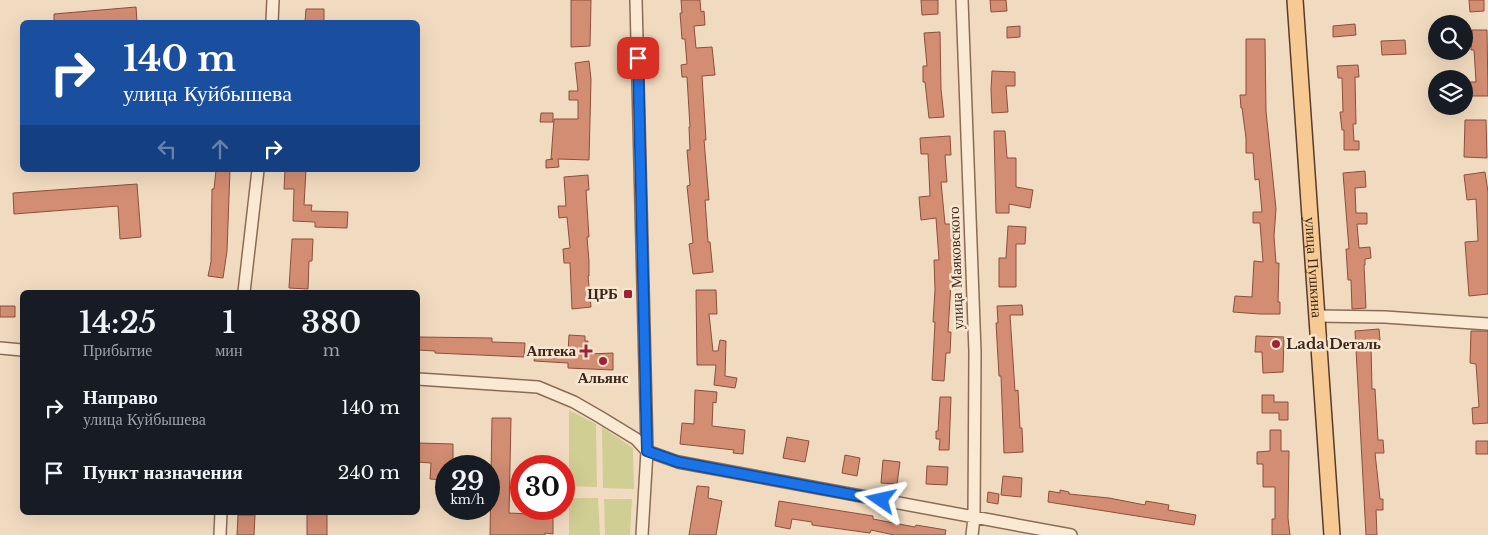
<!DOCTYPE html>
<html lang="ru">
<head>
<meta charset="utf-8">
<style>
	body { margin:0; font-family:"Libre Baskerville",serif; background:#242831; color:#f1f3f6; height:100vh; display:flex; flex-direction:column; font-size:19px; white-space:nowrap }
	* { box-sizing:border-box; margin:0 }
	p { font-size:16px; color:#9ea1a6 }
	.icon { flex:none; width:28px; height:28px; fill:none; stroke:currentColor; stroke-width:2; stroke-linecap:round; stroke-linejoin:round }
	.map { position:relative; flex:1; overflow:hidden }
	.side { position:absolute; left:20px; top:290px; width:400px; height:225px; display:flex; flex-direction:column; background:#171b24; border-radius:8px; box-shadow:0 5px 20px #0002 }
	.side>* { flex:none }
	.guide { position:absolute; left:20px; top:20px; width:400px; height:152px; border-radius:8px; box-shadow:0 5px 20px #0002; background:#1a4fa0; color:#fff; overflow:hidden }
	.buttons { position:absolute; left:1428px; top:15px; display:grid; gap:10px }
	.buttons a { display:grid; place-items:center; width:45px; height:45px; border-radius:50%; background:#171b24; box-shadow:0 5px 20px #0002; font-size:25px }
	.speed { position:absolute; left:435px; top:455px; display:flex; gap:10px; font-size:25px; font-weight:700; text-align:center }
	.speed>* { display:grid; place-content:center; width:65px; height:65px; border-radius:50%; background:#171b24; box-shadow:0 5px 20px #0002; line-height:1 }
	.speed small { font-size:12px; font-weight:400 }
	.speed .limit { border:8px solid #d22; background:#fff; color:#111 }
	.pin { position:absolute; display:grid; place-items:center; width:42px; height:42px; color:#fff; margin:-21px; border-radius:10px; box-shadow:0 2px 8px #0006 }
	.me { position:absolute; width:55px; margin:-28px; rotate:281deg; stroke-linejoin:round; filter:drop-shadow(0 0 4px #0008) }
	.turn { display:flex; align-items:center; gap:18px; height:105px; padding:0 20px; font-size:22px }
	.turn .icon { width:65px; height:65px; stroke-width:2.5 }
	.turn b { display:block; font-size:35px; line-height:42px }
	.lanes { display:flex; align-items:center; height:48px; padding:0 20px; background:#0003; justify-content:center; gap:25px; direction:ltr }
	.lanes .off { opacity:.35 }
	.eta { display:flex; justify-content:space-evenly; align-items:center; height:85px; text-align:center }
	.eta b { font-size:30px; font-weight:600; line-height:35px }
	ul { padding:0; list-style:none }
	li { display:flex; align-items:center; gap:15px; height:65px; padding:0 20px }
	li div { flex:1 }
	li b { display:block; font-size:19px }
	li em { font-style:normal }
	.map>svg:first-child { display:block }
</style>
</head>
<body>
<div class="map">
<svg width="1488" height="535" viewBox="0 0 1488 535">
	<rect width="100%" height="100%" fill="#f1dbc0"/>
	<path fill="#d0ce93" d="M569 410 596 424 597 487 569 486Z
		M602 427 633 448 634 489 603 488Z
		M569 498H598L600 535H569Z
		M604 499H632L630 535H605Z"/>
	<path fill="#d28d72" stroke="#8c4f3a" d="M571 0H591L590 46 571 47Z
		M681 0H700L701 12 704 11 705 25 694 26 696 48 712 47 715 75 702 76 706 140H704L709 200H705L708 242H710L713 272 693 274 689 244 693 243 687 186 690 185 687 150H690L689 127H690L687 77H682L681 65 687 64 685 39H682L680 13H682Z
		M921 0H938V14L922 15Z
		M990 0H1006L1007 11 991 12Z
		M1469 0H1484V11L1470 12Z
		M136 7 137 22H54V14Z
		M306 9H324V22H305Z
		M1355 24 1356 35 1333 37V26Z
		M1020 26V37L1007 38V27Z
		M1472 30H1487L1488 96H1468V82H1476L1474 50H1471Z
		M940 32 941 89 944 117 929 118 925 82H923V66H927L924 33Z
		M1246 39H1265L1266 111 1276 209 1274 236 1276 263H1279L1278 302H1280V314H1260L1233 312 1235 296 1252 297 1254 261 1263 262 1260 223H1253V212H1262L1259 179 1255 180 1253 153H1246V138L1242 108H1241L1240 95H1246Z
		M1405 40 1406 54 1382 55 1381 41Z
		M589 61 591 79 589 160 558 159 559 167 546 168V160L553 159H551L554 119H578V100H569V91H578L575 63Z
		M1358 65 1359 77H1355L1356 124H1353L1354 141H1359V150H1344V130H1342L1340 112H1343L1342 78H1338L1337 66Z
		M992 71 1015 72V86H1006L1008 112 992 113 991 90Z
		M541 113H553V122H540Z
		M1465 120H1486L1487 158 1464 157Z
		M994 131H1005L1007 158H1016V187L1033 190 1030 208 1009 204V213H996Z
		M950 136 951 155H945L947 182H941L945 224H951L954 283H951L948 332H951L950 353H946L944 381 932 380 935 322H933L935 290 934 260H939L936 218 921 220 919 197 930 196 928 154H921L920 138Z
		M216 170H230L227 251 223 278 208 276 211 262 212 189H214Z
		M285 170H306L304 205H312L311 211 348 212 347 228 315 227V222L293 221 294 189H284Z
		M1365 171 1366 187 1355 188 1356 213H1367V224H1357L1359 248 1370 247 1371 258 1365 259V265H1364L1366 308 1352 309 1351 280H1348L1346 249H1349L1343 173Z
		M1485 172 1488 192V294L1469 296 1465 242 1478 241 1476 199 1467 200 1464 175Z
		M588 175 589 190H586L589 237H587L589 261V276H588L591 307 572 309 570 263H564L563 249 570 248 567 217 559 218 558 206H566L564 177Z
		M137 184 141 237 120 239 118 206 14 214 13 193Z
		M1008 226 1026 227 1025 244H1016V287H999V258H1006Z
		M292 239H313L312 261H309L308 289 289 288Z
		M696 290H716L717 314H709L713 351H718L720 340 726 341 725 376 737 378 735 388 714 385 716 365H697Z
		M1022 305 1023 315H1010L1015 391 1018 390 1020 428H1022L1023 452 1004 453 1001 376H999L996 323H998L997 306Z
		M0 306H15V317H0Z
		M1379 329 1380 340 1373 341V346H1371L1372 389H1375L1378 440H1383L1384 453H1375L1380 499H1383V510H1376L1377 535H1366L1355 331Z
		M1471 331H1488V423L1473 424 1472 408 1479 407 1476 364 1470 363Z
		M569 335 585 336V341H588V354L613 353V370L568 368V363L534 361 535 352 568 354Z
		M1256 336 1284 337 1283 372 1263 373 1262 352H1255Z
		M418 337 492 338V342L525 343 524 357 435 353V351L418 350Z
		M695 390 717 392 716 403 713 402 712 426 745 430 743 454 733 453 734 450 680 444 682 423 694 424Z
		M1262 395H1274V402H1288V420H1279V413H1262Z
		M940 397H951L949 450H939L940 439H936V431H938Z
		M492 418H511L509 513 553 515V534L545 533V535H490Z
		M1270 430H1281V451H1289L1288 518 1290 535H1272V519H1275V487H1263V464H1257V452L1270 451Z
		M787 437 809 441 805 462 783 458Z
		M1476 441H1488V454H1476Z
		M418 443 453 444V466H446V480L430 479 431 463 418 462Z
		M845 455 860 458 857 476 842 473Z
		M883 460 900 462 897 484 881 483Z
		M927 466 948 467 947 485 926 484Z
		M1003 476 1022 478 1021 497 1001 495Z
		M697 486 709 487 708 498 722 501 716 535H689Z
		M1060 490 1069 492V494L1109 498 1145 505 1146 501 1169 505 1168 510 1196 515 1194 525 1048 502 1049 491 1060 493Z
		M988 492 999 494 998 504 987 502Z
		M779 501 873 516V519L915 527 916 525 946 530 945 535H894L871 530 870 533 812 525V522L792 519 790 529 775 526Z
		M307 512H327V535H307Z
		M238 515H255L254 535H237Z"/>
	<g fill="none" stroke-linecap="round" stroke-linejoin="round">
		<g stroke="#8b6b56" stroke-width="14">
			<path id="minor" d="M636 0 647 451 642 535
				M962 0 975 352 974 518 972 535
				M272 22 273 0
				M244 292 258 170
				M1316 316 1385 317 1488 324
				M0 348 22 350
				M418 379 538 387 574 402 600 417 636 439 647 451 678 462 1071 535
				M220 535 221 512"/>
		</g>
		<g stroke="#593a2b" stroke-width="18">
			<g id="major">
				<path id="s1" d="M1295 0 1332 535"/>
			</g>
		</g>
		<use href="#minor" stroke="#fbead3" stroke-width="11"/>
		<use href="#major" stroke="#f7ca94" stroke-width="15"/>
	</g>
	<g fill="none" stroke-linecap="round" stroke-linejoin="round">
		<g stroke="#114b97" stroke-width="12">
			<path id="route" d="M638 58 647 451 678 462 881 500"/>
		</g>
		<use href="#route" stroke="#1a73e8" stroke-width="9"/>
	</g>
	<g fill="#9f2234" stroke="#f8e7d0" stroke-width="2">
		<rect x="623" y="289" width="10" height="10" rx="2.5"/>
		<circle cx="1276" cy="344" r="5"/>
		<path d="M583.5 343.5h5v5h5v5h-5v5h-5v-5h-5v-5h5z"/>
		<circle cx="603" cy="361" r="5"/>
	</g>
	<g text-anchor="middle" stroke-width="5" stroke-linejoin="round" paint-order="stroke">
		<g font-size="15" fill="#3a261c" stroke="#f8e7d0">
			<text transform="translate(956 268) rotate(-92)" y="5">улица Маяковского</text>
			<text dy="5" stroke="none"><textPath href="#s1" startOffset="268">улица Пушкина</textPath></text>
		</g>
		<g font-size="15" font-weight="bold" fill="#3a261c" stroke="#f8e7d0" text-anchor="end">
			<text x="618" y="299">ЦРБ</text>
			<text x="1286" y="349" text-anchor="start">Lada Dеталь</text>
			<text x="576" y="356">Аптека</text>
			<text x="603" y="383" text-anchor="middle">Альянс</text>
		</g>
	</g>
</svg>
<div class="buttons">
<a><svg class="icon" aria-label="search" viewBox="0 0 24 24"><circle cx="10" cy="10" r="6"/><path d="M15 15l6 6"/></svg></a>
<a><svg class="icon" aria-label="layers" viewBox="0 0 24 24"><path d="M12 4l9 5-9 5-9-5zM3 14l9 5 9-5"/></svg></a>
</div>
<div class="speed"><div>29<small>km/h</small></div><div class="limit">30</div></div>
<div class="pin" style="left:638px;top:58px;background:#d93025"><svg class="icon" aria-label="arrive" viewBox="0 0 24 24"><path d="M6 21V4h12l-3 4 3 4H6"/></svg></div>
<svg class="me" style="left:881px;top:500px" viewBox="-20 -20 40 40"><path d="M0-17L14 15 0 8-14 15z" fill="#1a73e8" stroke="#fff" stroke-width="4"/></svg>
<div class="guide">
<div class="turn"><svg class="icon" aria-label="right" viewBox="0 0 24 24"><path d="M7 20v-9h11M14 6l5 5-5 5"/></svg><div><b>140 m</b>улица Куйбышева</div></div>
<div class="lanes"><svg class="icon off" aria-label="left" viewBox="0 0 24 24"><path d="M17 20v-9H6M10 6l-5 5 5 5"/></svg><svg class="icon off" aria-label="ahead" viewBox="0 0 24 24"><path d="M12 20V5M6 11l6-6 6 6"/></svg><svg class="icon" aria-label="right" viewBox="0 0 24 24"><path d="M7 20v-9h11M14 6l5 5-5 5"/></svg></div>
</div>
<section class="side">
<div class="eta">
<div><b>14:25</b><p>Прибытие</p></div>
<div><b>1</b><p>мин</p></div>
<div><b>380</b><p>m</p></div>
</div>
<ul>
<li><svg class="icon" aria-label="right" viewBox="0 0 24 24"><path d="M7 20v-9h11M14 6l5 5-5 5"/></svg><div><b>Направо</b><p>улица Куйбышева</p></div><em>140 m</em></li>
<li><svg class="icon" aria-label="arrive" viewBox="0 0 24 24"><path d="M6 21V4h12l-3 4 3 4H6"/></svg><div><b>Пункт назначения</b></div><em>240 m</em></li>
</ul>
</section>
</div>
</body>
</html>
